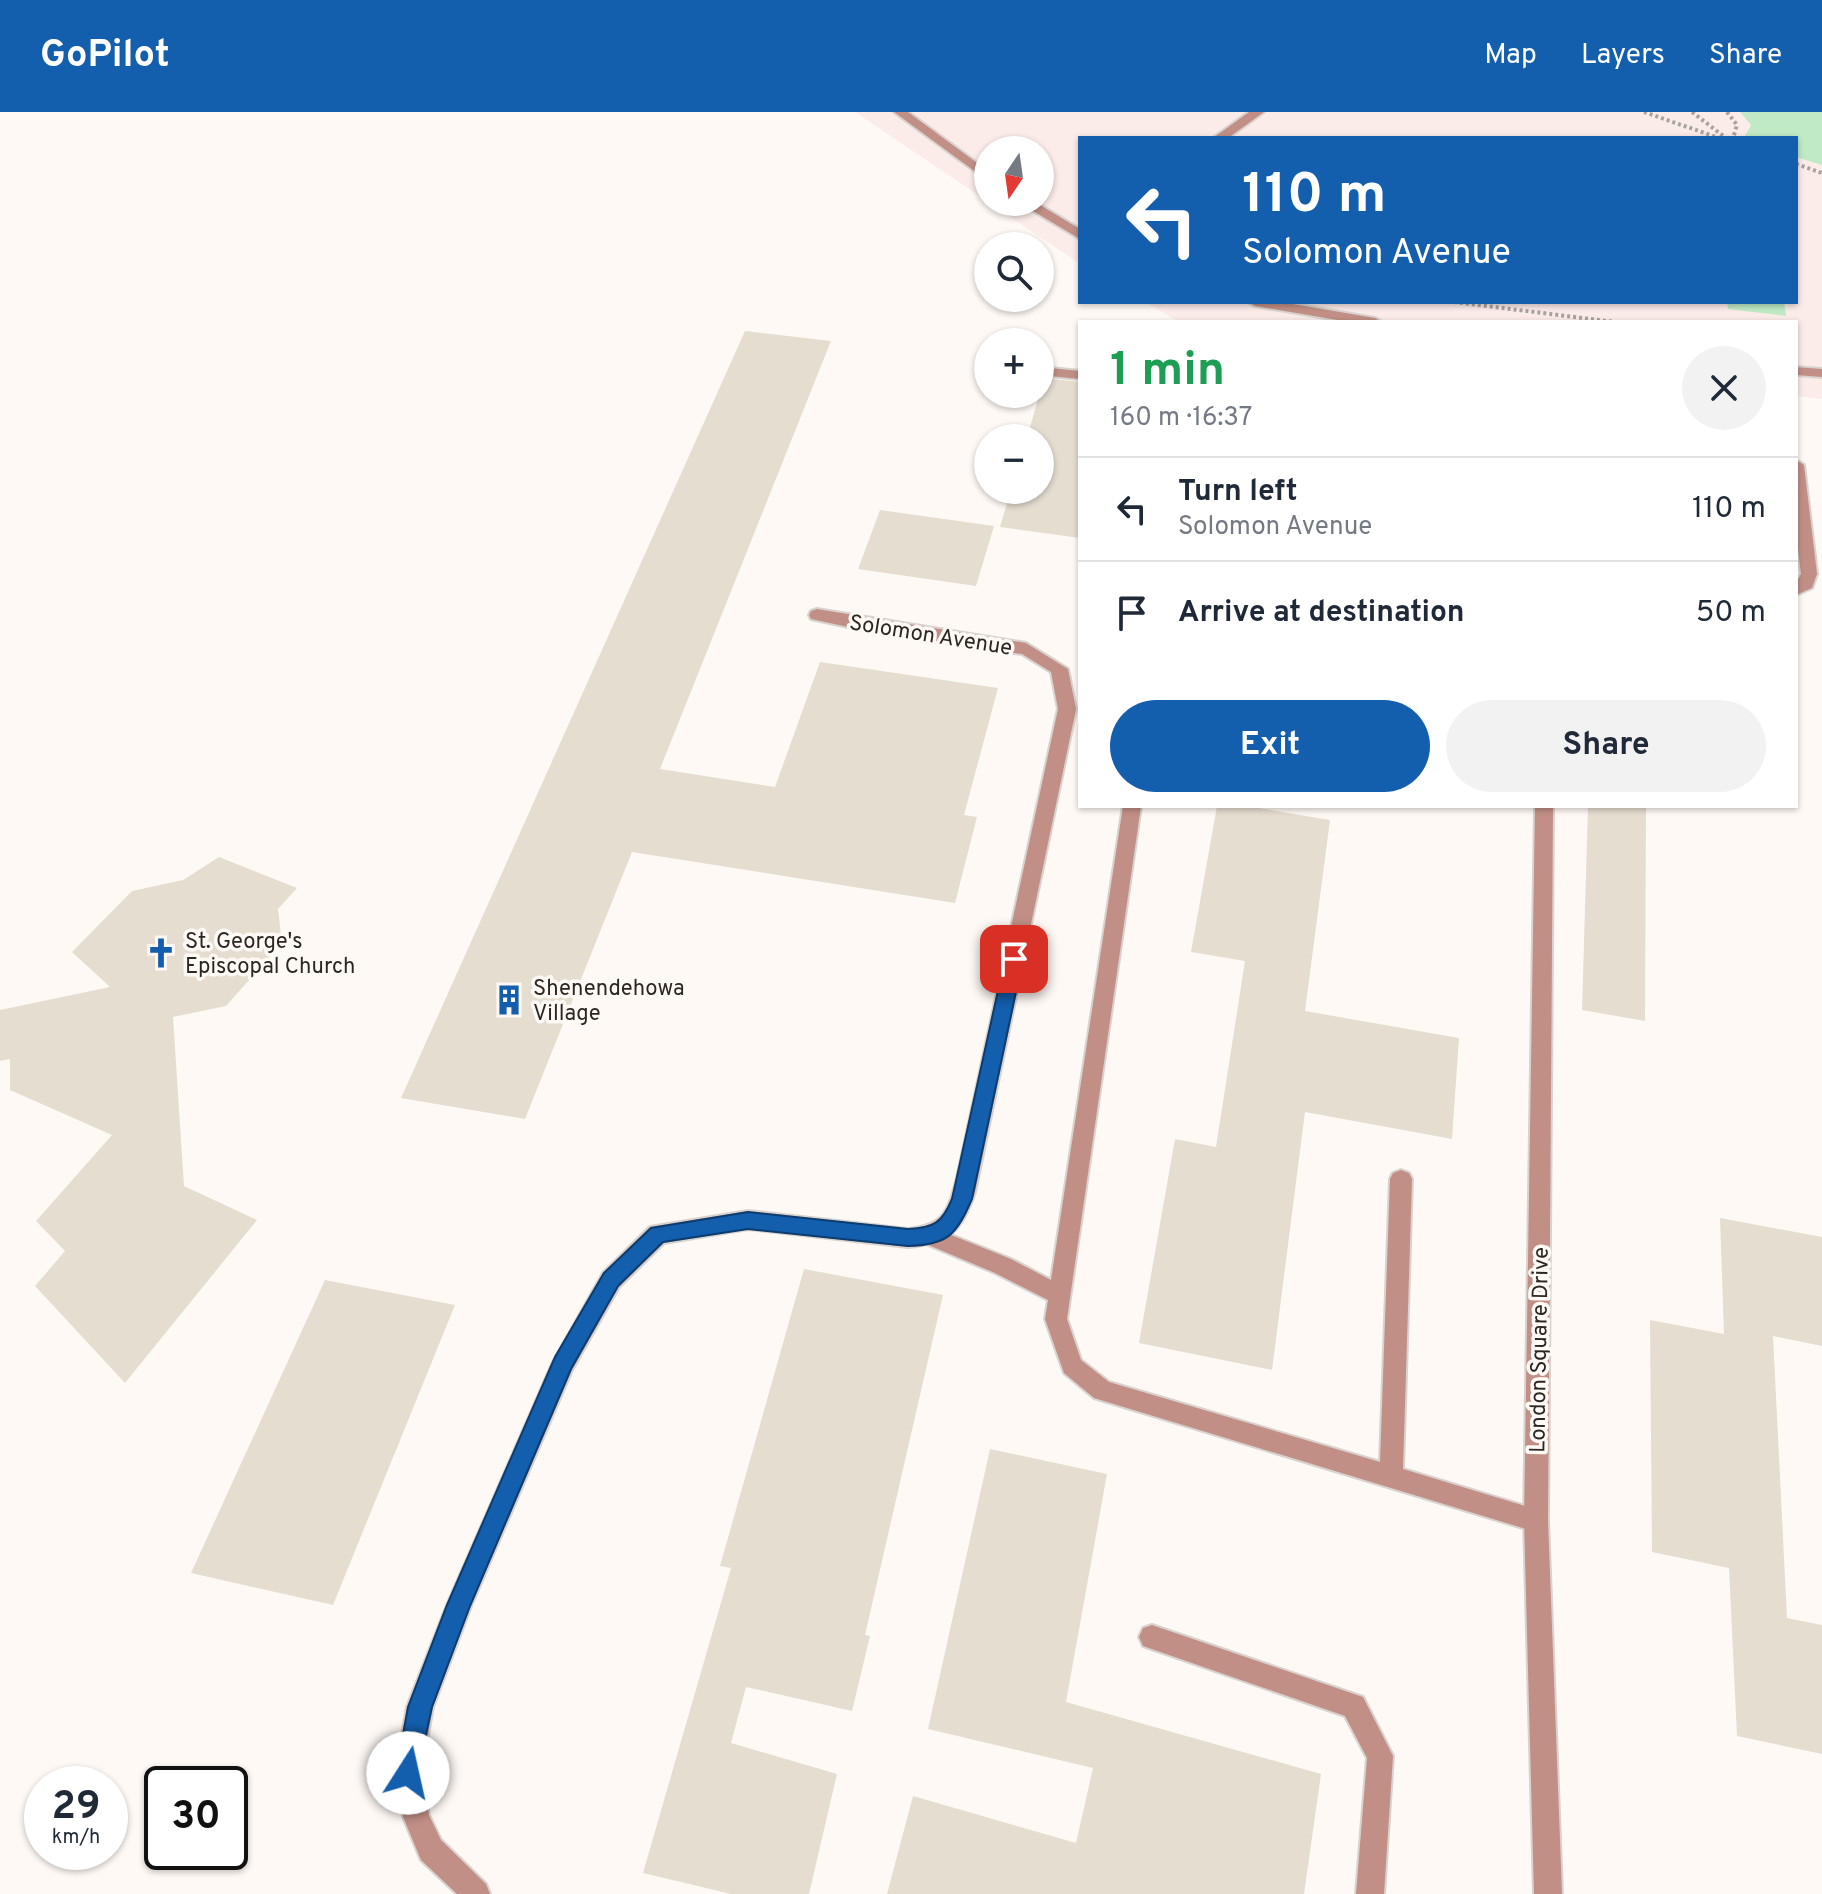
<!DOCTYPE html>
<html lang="en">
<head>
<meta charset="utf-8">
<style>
	body { margin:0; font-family:Overpass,sans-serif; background:#f2f2f3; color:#1f2937; height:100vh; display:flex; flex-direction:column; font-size:30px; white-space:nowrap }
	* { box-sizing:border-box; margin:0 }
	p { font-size:26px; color:#747a83 }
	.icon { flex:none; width:44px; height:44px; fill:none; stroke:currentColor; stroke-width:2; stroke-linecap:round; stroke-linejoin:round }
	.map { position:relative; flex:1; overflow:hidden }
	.details { position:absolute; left:1078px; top:208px; width:720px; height:488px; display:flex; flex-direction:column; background:#fff; border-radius:0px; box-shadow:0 2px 6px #0004 }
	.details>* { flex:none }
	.guide { position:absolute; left:1078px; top:24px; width:720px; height:168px; border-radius:0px; box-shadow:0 2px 6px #0004; background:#135ead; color:#fff; overflow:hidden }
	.needle { width:52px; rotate:193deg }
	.fabs { position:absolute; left:974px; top:24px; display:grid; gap:16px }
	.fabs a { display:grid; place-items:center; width:80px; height:80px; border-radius:50%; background:#fff; box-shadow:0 2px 6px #0004; font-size:40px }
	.speed { position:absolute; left:24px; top:1654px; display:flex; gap:16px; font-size:40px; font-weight:700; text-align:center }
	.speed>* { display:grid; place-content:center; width:104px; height:104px; border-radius:50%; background:#fff; box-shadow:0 2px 6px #0004; line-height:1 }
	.speed small { font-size:20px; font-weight:400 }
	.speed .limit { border:4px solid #111; border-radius:12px; background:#fff; color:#111 }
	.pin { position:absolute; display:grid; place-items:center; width:68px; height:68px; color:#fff; margin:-34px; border-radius:16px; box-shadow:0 4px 12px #0006 }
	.me { position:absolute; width:88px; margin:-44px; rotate:10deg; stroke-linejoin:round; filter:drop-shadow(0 0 6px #0008) }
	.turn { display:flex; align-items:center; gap:28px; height:168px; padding:0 32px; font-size:36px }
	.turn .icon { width:104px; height:104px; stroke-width:2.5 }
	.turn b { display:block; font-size:56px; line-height:68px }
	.round { display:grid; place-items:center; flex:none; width:84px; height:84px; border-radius:42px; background:#f2f2f3 }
	.overview { display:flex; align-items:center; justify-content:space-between; height:136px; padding:0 32px }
	h1 { font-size:48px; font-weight:700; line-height:60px; color:#1e9e55 }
	.button { display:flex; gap:16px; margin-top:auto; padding:16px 32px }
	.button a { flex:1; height:92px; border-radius:48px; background:#135ead; color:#fff; font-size:32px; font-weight:700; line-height:92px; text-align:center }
	.button a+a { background:#f2f2f3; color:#1f2937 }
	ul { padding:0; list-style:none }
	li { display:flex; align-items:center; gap:24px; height:104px; padding:0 32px; border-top:2px solid #e0e1e3 }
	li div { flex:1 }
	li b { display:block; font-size:30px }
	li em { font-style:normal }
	header { display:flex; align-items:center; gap:48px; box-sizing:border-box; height:112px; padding:0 40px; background:#135ead; color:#fff }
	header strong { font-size:38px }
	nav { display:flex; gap:44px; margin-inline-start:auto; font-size:28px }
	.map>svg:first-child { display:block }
</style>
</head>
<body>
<header>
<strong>GoPilot</strong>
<nav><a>Map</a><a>Layers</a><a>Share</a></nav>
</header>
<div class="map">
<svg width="1822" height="1782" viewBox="0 0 1822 1782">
	<rect width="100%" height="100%" fill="#fff9f5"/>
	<path fill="#fcece9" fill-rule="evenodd" d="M855 0H1822V287L1796 284V210H1179L1145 190H1796V26H1080V152ZM988 38H1040V90H988Z"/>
	<path fill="#c0eac6" d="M1740 0H1822V53L1796 45V26H1744L1751 13Z
		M1727 190H1784L1786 204 1728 197Z"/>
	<path fill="#e5ddd0" d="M745 219 831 229 660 657 775 675 820 550 998 576 964 703 977 705 955 791 632 740 525 1007 401 986Z
		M1044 266 1080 270V426L1000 415 1011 378H1040V326H1027Z
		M880 398 994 414 976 474 858 457Z
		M1217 694H1246L1330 708 1305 899 1459 926 1452 1027 1305 1000 1272 1258 1139 1231 1175 1027 1216 1035 1245 849 1191 840Z
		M1588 694H1646L1645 909 1582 898Z
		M219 745 297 776 278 797 282 831 226 894 173 905 184 1074 257 1108 125 1271 35 1174 65 1139 36 1109 112 1023 10 978V947L0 949V898L110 875 72 840 132 779 183 768Z
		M1720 1106 1822 1125V1234L1773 1224 1787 1506 1822 1513V1642L1737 1624 1729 1456 1652 1440 1650 1208 1724 1222Z
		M804 1157 943 1183 865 1523 870 1524 852 1599 746 1575 731 1631 837 1662 809 1782H731L643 1761 731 1456 720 1454Z
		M325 1168 455 1193 333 1493 191 1461Z
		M990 1337 1107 1362 1066 1590 1321 1662 1304 1782H887L913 1684 1076 1731 1093 1656 928 1617Z"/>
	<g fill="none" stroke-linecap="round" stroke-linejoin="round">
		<g stroke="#d9d3cf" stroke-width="4">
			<path id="service" d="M1249 0H1264L1228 26H1213Z
				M1040 255 1080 259V267L1040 263Z
				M1796 348 1804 353 1817 462 1812 476 1796 483V471L1801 462 1796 421Z
				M1123 694H1141L1067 1207 1081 1248 1109 1270 1380 1350 1390 1067 1393 1061 1401 1058 1409 1061 1412 1067 1403 1357 1545 1400 1548 1408 1545 1416 1536 1420 1094 1286 1064 1261 1045 1207 1048 1188 995 1161 926 1132 923 1125 926 1118 934 1116 1011 1147 1051 1168Z
				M1152 1513 1363 1585 1393 1644 1384 1782H1356L1367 1646 1345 1604 1143 1534 1139 1525 1143 1516Z"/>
		</g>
		<g stroke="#d9d3cf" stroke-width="4">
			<path id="minor" d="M894 0H908L988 59V69Z
				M1018 90H1035L1080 117V127Z
				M1248 190H1281L1375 206 1382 210H1349L1255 194Z
				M1796 255 1822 257V265L1796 263Z
				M817 497 1026 531 1068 557 1076 597 975 1080C962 1119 949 1131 908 1135L748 1117 664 1131 619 1175 572 1258 471 1494 433 1595 421 1661 429 1703 441 1728 486 1772 490 1782H457L421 1748 403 1705 395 1661 407 1595 447 1493 552 1252 603 1161 650 1115 748 1099 908 1117C945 1113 948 1099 957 1066L1058 597 1051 560 1022 542 876 521 811 507 809 503 811 499Z
				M1535 694H1553L1548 1408 1562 1782H1534L1524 1408Z"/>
		</g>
		<path stroke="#a8a39f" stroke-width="4" stroke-dasharray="3 3" stroke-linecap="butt" d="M1644 0 1719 26
			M1692 0 1726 26
			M1727 0 1737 13 1733 26
			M1796 52 1822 61
			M1454 190 1615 210"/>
		<use href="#service" fill="#c18f85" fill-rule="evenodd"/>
		<use href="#minor" fill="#c18f85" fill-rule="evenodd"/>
	</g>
	<path fill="#135ead" stroke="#0c3d70" stroke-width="2" d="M1014 840 1023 847 972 1087C956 1123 948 1133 908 1134L748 1117 663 1130 618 1174 571 1257 470 1494 432 1595 416 1669 408 1673 399 1669 396 1661 408 1595 447 1493 555 1245 604 1161 651 1116 748 1100 908 1117C934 1116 942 1111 952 1087L1005 847Z"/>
	<defs>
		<g id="church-bare" transform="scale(2.4)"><path d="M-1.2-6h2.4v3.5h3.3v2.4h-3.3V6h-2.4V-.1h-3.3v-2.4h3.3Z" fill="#135ead" stroke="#fff9f5" stroke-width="2.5" paint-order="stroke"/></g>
		<g id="building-bare" transform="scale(2.4)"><path d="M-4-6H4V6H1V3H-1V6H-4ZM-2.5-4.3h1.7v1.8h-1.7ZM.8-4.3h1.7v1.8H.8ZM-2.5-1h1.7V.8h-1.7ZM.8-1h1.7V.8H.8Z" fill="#135ead" stroke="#fff9f5" stroke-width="2.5" paint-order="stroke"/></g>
	</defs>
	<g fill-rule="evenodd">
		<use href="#church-bare" x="161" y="841"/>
		<use href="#building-bare" x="509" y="888"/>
	</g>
	<g text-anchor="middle" stroke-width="7" stroke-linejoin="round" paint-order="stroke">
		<g font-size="22" fill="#2b2622" stroke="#fff9f5">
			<text transform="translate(931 522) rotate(9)" y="8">Solomon Avenue</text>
			<text transform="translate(1538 1238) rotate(-89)" y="8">London Square Drive</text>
		</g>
		<g font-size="22" fill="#2b2622" stroke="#fff9f5" text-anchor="start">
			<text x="185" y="836">St. George's<tspan x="185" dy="25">Episcopal Church</tspan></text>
			<text x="533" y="883">Shenendehowa<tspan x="533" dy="25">Village</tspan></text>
		</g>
	</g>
</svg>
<div class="fabs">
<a><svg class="needle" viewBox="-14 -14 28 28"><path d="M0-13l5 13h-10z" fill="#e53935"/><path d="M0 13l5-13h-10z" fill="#747a83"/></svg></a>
<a><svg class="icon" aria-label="search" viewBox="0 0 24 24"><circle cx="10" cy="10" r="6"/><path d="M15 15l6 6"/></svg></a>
<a>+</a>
<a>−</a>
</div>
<div class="speed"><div>29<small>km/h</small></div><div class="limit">30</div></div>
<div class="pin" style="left:1014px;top:847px;background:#d93025"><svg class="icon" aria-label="arrive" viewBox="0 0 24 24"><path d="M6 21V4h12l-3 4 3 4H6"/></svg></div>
<svg class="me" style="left:408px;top:1661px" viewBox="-20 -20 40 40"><circle r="19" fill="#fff"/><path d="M0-13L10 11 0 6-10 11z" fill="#135ead"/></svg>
<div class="guide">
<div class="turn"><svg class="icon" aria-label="left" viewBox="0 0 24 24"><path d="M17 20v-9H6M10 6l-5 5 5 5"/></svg><div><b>110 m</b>Solomon Avenue</div></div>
</div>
<section class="details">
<div class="overview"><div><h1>1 min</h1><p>160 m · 16:37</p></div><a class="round"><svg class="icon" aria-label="close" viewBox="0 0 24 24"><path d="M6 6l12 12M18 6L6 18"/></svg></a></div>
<ul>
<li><svg class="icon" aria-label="left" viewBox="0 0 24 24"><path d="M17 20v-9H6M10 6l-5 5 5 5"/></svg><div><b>Turn left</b><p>Solomon Avenue</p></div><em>110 m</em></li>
<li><svg class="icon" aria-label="arrive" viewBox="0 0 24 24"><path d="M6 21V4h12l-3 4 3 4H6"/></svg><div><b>Arrive at destination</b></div><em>50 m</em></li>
</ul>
<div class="button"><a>Exit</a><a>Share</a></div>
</section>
</div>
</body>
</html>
